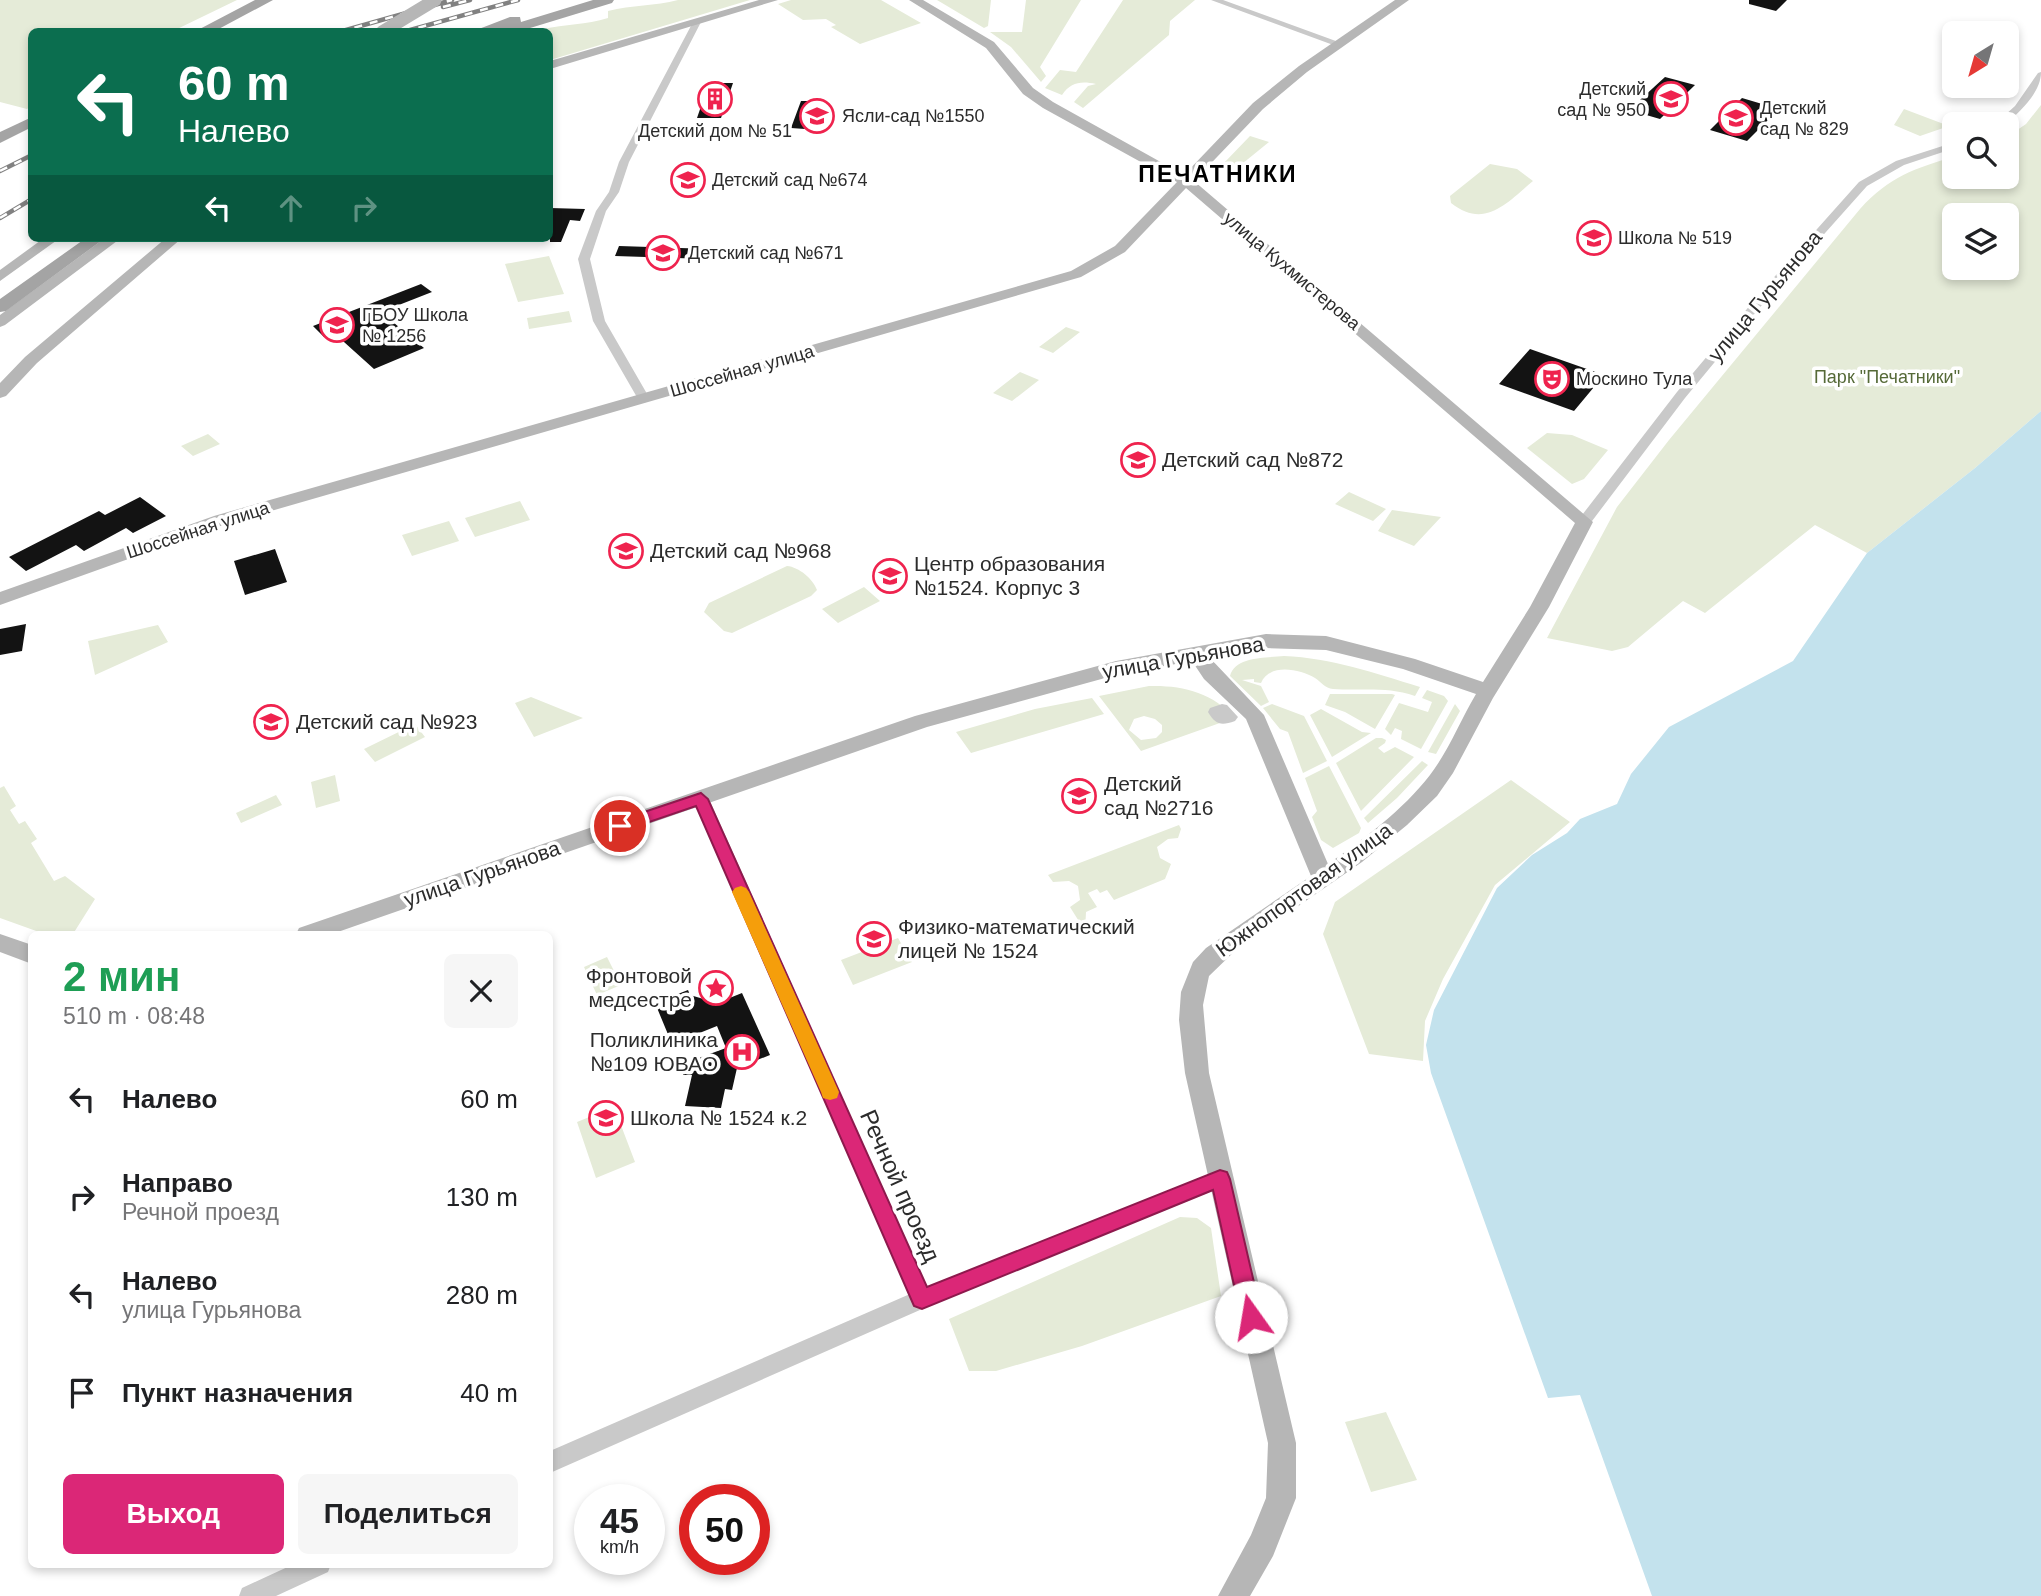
<!DOCTYPE html>
<html lang="ru">
<head>
<meta charset="utf-8">
<style>
	body { margin:0; font-family:Arial,sans-serif; background:#f6f6f6; color:#202124; height:100vh; display:flex; flex-direction:column; font-size:26px; white-space:nowrap }
	* { box-sizing:border-box; margin:0 }
	p { font-size:23px; color:#757577 }
	.icon { flex:none; width:38px; height:38px; fill:none; stroke:currentColor; stroke-width:2; stroke-linecap:round; stroke-linejoin:round }
	.map { position:relative; flex:1; overflow:hidden }
	.drawer { position:absolute; left:28px; top:931px; width:525px; height:637px; display:flex; flex-direction:column; background:#fff; border-radius:10px; box-shadow:0 4px 10px #0003 }
	.drawer>* { flex:none }
	.top-card { position:absolute; left:28px; top:28px; width:525px; height:214px; border-radius:10px; box-shadow:0 4px 10px #0003; background:#0b6e4f; color:#fff; overflow:hidden }
	.needle { width:46px; rotate:217deg }
	.buttons { position:absolute; left:1942px; top:21px; display:grid; gap:14px }
	.buttons a { display:grid; place-items:center; width:77px; height:77px; border-radius:10px; background:#fff; box-shadow:0 4px 10px #0003; font-size:35px }
	.speed { position:absolute; left:574px; top:1484px; display:flex; gap:14px; font-size:35px; font-weight:700; text-align:center }
	.speed>* { display:grid; place-content:center; width:91px; height:91px; border-radius:50%; background:#fff; box-shadow:0 4px 10px #0003; line-height:1 }
	.speed small { font-size:18px; font-weight:400 }
	.speed .limit { border:10px solid #d22; background:#fff; color:#111 }
	.pin { position:absolute; display:grid; place-items:center; width:60px; height:60px; color:#fff; margin:-30px; border:4px solid #fff; border-radius:50%; box-shadow:0 2px 7px #0007 }
	.me { position:absolute; width:77px; margin:-38px; rotate:347deg; stroke-linejoin:round; filter:drop-shadow(0 0 5px #0008) }
	.turn { display:flex; align-items:center; gap:24px; height:147px; padding:0 35px; font-size:32px }
	.turn .icon { width:91px; height:91px; stroke-width:2.5 }
	.turn b { display:block; font-size:49px; line-height:60px }
	.lanes { display:flex; align-items:center; height:66px; padding:0 35px; background:#0003; justify-content:center; gap:35px; direction:ltr }
	.lanes .off { opacity:.35 }
	.round { display:grid; place-items:center; flex:none; width:74px; height:74px; border-radius:10px; background:#f6f6f6 }
	.overview { display:flex; align-items:center; justify-content:space-between; height:119px; padding:0 35px }
	h1 { font-size:42px; font-weight:700; line-height:52px; color:#1e9e55 }
	.primary-button { display:flex; gap:14px; margin-top:auto; padding:14px 35px }
	.primary-button a { flex:1; height:80px; border-radius:10px; background:#db2777; color:#fff; font-size:28px; font-weight:700; line-height:80px; text-align:center }
	.primary-button a+a { background:#f6f6f6; color:#202124 }
	ul { padding:0; list-style:none }
	li { display:flex; align-items:center; gap:21px; height:98px; padding:0 35px }
	li div { flex:1 }
	li b { display:block; font-size:26px }
	li em { font-style:normal }
	.map>svg:first-child { display:block }
</style>
</head>
<body>
<div class="map">
<svg width="2041" height="1596" viewBox="0 0 2041 1596">
	<rect width="100%" height="100%" fill="#fff"/>
	<path fill="#e5ebd8" fill-rule="evenodd" d="M0 0H237L173 31 32 32 31 106 27 109 0 102Z
		M678 0H750L550 60V32L542 31 543 29C565 24 586 25 608 18V11C632 5 655 6 678 0Z
		M791 0H881L921 23 860 44 831 27 836 25 826 19 803 20 778 4Z
		M937 0H991L988 26 984 28Z
		M1026 0H1081L1040 67 1046 76 1041 82 1011 47 990 32H1022Z
		M1123 0H1195L1170 21 1169 35 1083 108 1074 102 1088 86 1096 84C1081 81 1071 82 1062 95L1045 88 1060 70 1076 72Z
		M2041 105V411L1975 468 1867 553 1815 525 1705 613 1683 601 1628 647 1612 651 1547 638 1617 507 1669 440 1860 209C1890 176 1914 169 1955 156V177H2007V137L2026 124ZM1955 215H2007V268H1955Z
		M1904 109 1949 126 1920 136 1894 125Z
		M1250 136 1269 142 1237 168 1223 164Z
		M1490 164 1517 169 1533 181C1508 202 1485 230 1451 203L1450 196Z
		M549 256 564 294 518 302 505 264Z
		M569 311 572 322 529 329 527 318Z
		M1066 327 1080 332 1053 353 1039 347Z
		M1020 372 1039 380 1012 401 993 393Z
		M1547 433 1572 435 1608 450 1584 479 1572 484 1527 448Z
		M208 434 220 444 193 456 181 446Z
		M1349 492 1386 509 1373 521 1335 504Z
		M520 501 530 520 475 537 465 518Z
		M1392 510 1441 517 1414 546 1378 531Z
		M449 521 459 541 412 556 402 535Z
		M787 566C799 567 813 579 817 590L811 596 732 633 724 631 704 612 709 603Z
		M864 587 880 601 838 623 822 609Z
		M158 625 168 642 95 675 88 641Z
		M1284 656C1332 658 1374 673 1420 687L1415 696C1386 686 1363 691 1333 689 1325 688 1321 682 1315 678 1300 669 1269 663 1261 683L1254 682V679L1242 680 1261 686 1269 702 1261 706 1230 676C1235 656 1267 658 1284 656Z
		M1149 686C1181 685 1213 692 1234 718L1141 751 1099 696ZM1144 716 1155 719 1162 725V732L1156 738 1141 740 1129 730 1134 719Z
		M1427 690 1444 696 1448 701 1421 749 1401 739 1402 731 1395 728 1391 735 1385 729 1399 703 1428 712 1432 702 1422 698Z
		M1330 694H1392L1395 695 1375 729 1345 712 1325 705Z
		M531 697 583 718 534 737 515 703Z
		M1092 698 1104 714 971 753 956 732 1035 709Z
		M1272 704 1304 716 1327 761 1303 773 1288 732 1280 729 1263 708Z
		M1455 704 1460 711 1436 754 1428 752Z
		M1321 709 1362 732 1371 733 1332 757 1310 715Z
		M415 724 425 737 375 762 364 749Z
		M1382 738 1386 740 1385 743 1378 748 1384 753 1395 747 1414 757 1361 811 1336 763 1376 738Z
		M1422 761 1428 765 1397 798 1368 823 1364 818Z
		M1329 766 1361 828 1359 833 1333 848 1321 840 1312 817 1317 811 1305 778Z
		M335 775 340 801 316 808 311 782Z
		M1511 780 1570 822 1495 885 1443 979 1425 1021 1423 1061 1369 1054 1323 934 1335 902Z
		M4 786 16 806 10 810 19 824 25 821 37 839 31 843 54 881 65 876 95 899 73 934 39 932 0 918V788Z
		M276 795 282 805 241 823 236 813Z
		M1179 825 1181 829 1178 838 1168 839 1157 847 1160 858 1171 864 1165 879 1114 900 1107 890 1100 893 1097 889 1088 893 1097 907 1086 912 1085 931 1070 907 1080 900 1078 886 1069 881 1053 882 1048 875Z
		M898 938 912 962 853 985 841 960Z
		M607 957 621 985 597 995 584 967Z
		M614 1107 635 1162 596 1178 577 1122Z
		M1180 1217 1197 1218 1211 1228 1221 1296 1082 1346 996 1371H969L949 1319Z
		M1386 1412 1417 1480 1371 1492 1345 1422Z"/>
	<path fill="#c3e2ed" d="M2041 411V1596H1652L1580 1395 1548 1398 1431 1073 1426 1045 1434 1010 1497 888 1532 855 1567 833 1580 819 1617 804 1631 774 1669 727 1793 661 1867 553 1975 468Z"/>
	<path fill="#131313" d="M1749 0H1787L1776 11 1749 4Z
		M1665 77 1695 85 1660 119 1629 110Z
		M709 83H733L721 118H697Z
		M1742 98 1779 109 1747 141 1710 130Z
		M801 101H815L805 129 791 128Z
		M550 208 585 209 580 221 570 220 561 242H550Z
		M619 246 711 249 707 259 615 256Z
		M421 284 432 292 381 312 424 348 374 369 334 333 324 337 313 326Z
		M1530 349 1604 375 1574 411 1499 384Z
		M140 497 166 516 133 533 126 528 84 551 76 545 26 571 9 557 99 511 105 515Z
		M275 549 287 582 245 595 234 561Z
		M26 624 22 651 0 655V629Z
		M688 990 690 995 717 1003 742 993 770 1055 737 1068 732 1090 725 1089 721 1108 685 1106 692 1075H683L687 1059H696L726 1048 717 1026 672 1044 655 1003Z"/>
	<g fill="none" stroke-linecap="round" stroke-linejoin="round">
		<path fill="#c9c9c9" fill-rule="evenodd" d="M1211 0H1223L1344 44 1336 46Z
			M697 19 701 22 629 162 619 192 606 211 590 259 605 321 650 399 644 403 638 399 593 321 578 259 596 211 609 192 619 162 693 22Z
			M2041 72C2041 93 2020 111 2006 124H1995L2015 106 2038 73Z
			M1955 142V148L1904 165 1867 186 1776 288 1685 398 1589 525H1579V519L1677 392 1768 284 1859 182 1896 161Z
			M1222 704 1227 705 1238 717 1235 721C1221 726 1216 725 1208 712L1210 708Z
			M701 793 709 799 927 1287 1220 1170 1227 1173 1230 1179 1227 1185 929 1306 550 1473V1451L910 1294 693 799Z
			M294 1564H331L328 1572 276 1596H239L242 1588Z"/>
		<path fill="#b6b6b6" fill-rule="evenodd" d="M759 0H778L550 69V61Z
			M909 0H923L994 42 1033 88 1053 102 1184 175 1253 103 1299 66 1395 0H1409L1307 72 1263 109 1194 181 1593 522 1549 607 1493 698 1453 773 1437 796 1407 825 1362 862 1238 948 1209 976 1203 1005 1209 1073 1296 1443V1498L1273 1556 1250 1596H1218L1251 1535 1266 1498 1268 1443 1185 1073 1179 1020 1181 992 1193 962 1206 948 1311 876 1246 719 1204 679 1192 661 1116 675 927 727 332 934H296L299 928 915 716 1116 661 1266 634 1326 636 1415 659 1483 682 1530 607 1575 523 1186 188 1125 252 1081 277 226 524 0 605V592L214 516 1071 271 1115 246 1177 182 1043 108 1023 94 986 48ZM1266 648 1326 650 1403 669 1476 694C1460 721 1449 750 1430 775 1403 810 1364 839 1328 864L1264 715 1210 658Z
			M44 238H60L0 281V270Z
			M105 238H121L5 325 0 327V315Z
			M166 238H182L37 363 6 396 0 398V383L25 357Z
			M0 934 32 945V964L0 952Z"/>
		<path fill="#a4a4a4" fill-rule="evenodd" d="M255 0H273L213 32H194Z
			M593 0H614L612 3 517 32H471L510 17H520L521 22Z
			M32 117V127L0 143V132Z
			M86 238H105L6 311 0 312V299Z"/>
		<g stroke="#818181" stroke-width="4.5">
			<path id="rail" d="M443 7 470 0
				M339 32 452 0
				M403 32 518 0
				M0 171 32 155
				M0 218 32 199"/>
		</g>
		<use href="#rail" stroke="#fff" stroke-width="2.5" stroke-dasharray="8" stroke-linecap="butt"/>
		<path stroke="#b6b6b6" stroke-width="13" d="M382 32 435 0"/>
	</g>
	<path fill="#db2777" stroke="#8e194d" stroke-width="2" d="M701 793 708 799 927 1287 1220 1170 1227 1172 1230 1179 1262 1317 1259 1324 1251 1327 1244 1324 1241 1317 1213 1190 922 1309 914 1306 696 806 620 832 612 826 614 822Z"/>
	<path fill="#f59e0b" d="M741 886 746 888 749 892 839 1092 837 1098 830 1100 823 1098 821 1092 732 892 735 888Z"/>
	<defs>
		<g id="building-ring" transform="scale(1.75)"><circle r="9.5" fill="#fff" stroke="#ef234e" stroke-width="1.5"/><path d="M-4-6H4V6H1V3H-1V6H-4ZM-2.5-4.3h1.7v1.8h-1.7ZM.8-4.3h1.7v1.8H.8ZM-2.5-1h1.7V.8h-1.7ZM.8-1h1.7V.8H.8Z" fill="#ef234e"/></g>
		<g id="school-ring" transform="scale(1.75)"><circle r="9.5" fill="#fff" stroke="#ef234e" stroke-width="1.5"/><path d="M0-5L7-2L0 1L-7-2ZM-4 1L0 2.5L4 1V4Q0 6-4 4Z" fill="#ef234e"/></g>
		<g id="theatre-ring" transform="scale(1.75)"><circle r="9.5" fill="#fff" stroke="#ef234e" stroke-width="1.5"/><path d="M-5-5.5Q0-4 5-5.5V0Q5 5 0 6Q-5 5-5 0ZM-3.3-2.5H-1v1.5H-3.3ZM1-2.5H3.3v1.5H1ZM-2.8 1Q0 5.5 2.8 1Z" fill="#ef234e"/></g>
		<g id="sight-ring" transform="scale(1.75)"><circle r="9.5" fill="#fff" stroke="#ef234e" stroke-width="1.5"/><path d="M0-6L1.8-2.2L6-1.7L2.9 1.2L3.7 5.4L0 3.3L-3.7 5.4L-2.9 1.2L-6-1.7L-1.8-2.2Z" fill="#ef234e"/></g>
		<g id="hospital-ring" transform="scale(1.75)"><circle r="9.5" fill="#fff" stroke="#ef234e" stroke-width="1.5"/><path d="M-5-5h3v3.5h4V-5h3V5h-3V1.5h-4V5h-3Z" fill="#ef234e"/></g>
	</defs>
	<g fill-rule="evenodd">
		<use href="#building-ring" x="715" y="99"/>
		<use href="#school-ring" x="1671" y="99"/>
		<use href="#school-ring" x="817" y="116"/>
		<use href="#school-ring" x="1736" y="118"/>
		<use href="#school-ring" x="688" y="180"/>
		<use href="#school-ring" x="1594" y="238"/>
		<use href="#school-ring" x="663" y="253"/>
		<use href="#school-ring" x="337" y="325"/>
		<use href="#theatre-ring" x="1552" y="379"/>
		<use href="#school-ring" x="1138" y="460"/>
		<use href="#school-ring" x="626" y="551"/>
		<use href="#school-ring" x="890" y="576"/>
		<use href="#school-ring" x="271" y="722"/>
		<use href="#school-ring" x="1079" y="796"/>
		<use href="#school-ring" x="874" y="939"/>
		<use href="#sight-ring" x="716" y="988"/>
		<use href="#hospital-ring" x="742" y="1052"/>
		<use href="#school-ring" x="606" y="1118"/>
	</g>
	<g text-anchor="middle" stroke-width="7" stroke-linejoin="round" paint-order="stroke">
		<g font-size="18" fill="#2c2c2c" stroke="#fff" text-anchor="start">
			<text x="1646" y="95" text-anchor="end">Детский<tspan x="1646" dy="21">сад № 950</tspan></text>
			<text x="1760" y="114">Детский<tspan x="1760" dy="21">сад № 829</tspan></text>
			<text x="842" y="122">Ясли-сад №1550</text>
			<text x="715" y="137" text-anchor="middle">Детский дом № 51</text>
			<text x="712" y="186">Детский сад №674</text>
			<text x="1618" y="244">Школа № 519</text>
			<text x="688" y="259">Детский сад №671</text>
			<text x="362" y="321">ГБОУ Школа<tspan x="362" dy="21">№ 1256</tspan></text>
			<text x="1576" y="385">Москино Тула</text>
		</g>
		<g font-size="18" fill="#2c2c2c" stroke="#fff">
			<text transform="translate(1292 271) rotate(40)" y="6">улица Кухмистерова</text>
			<text transform="translate(742 371) rotate(-16)" y="6">Шоссейная улица</text>
			<text transform="translate(198 530) rotate(-18)" y="6">Шоссейная улица</text>
		</g>
		<g font-size="18" fill="#566a38" stroke="#fff">
			<text x="1887" y="383">Парк "Печатники"</text>
		</g>
		<g font-size="21" fill="#2c2c2c" stroke="#fff">
			<text transform="translate(1765 296) rotate(-50)" y="7">улица Гурьянова</text>
			<text transform="translate(1183 658) rotate(-10)" y="7">улица Гурьянова</text>
			<text transform="translate(482 874) rotate(-19)" y="7">улица Гурьянова</text>
			<text transform="translate(1304 890) rotate(-36)" y="7">Южнопортовая улица</text>
		</g>
		<g font-size="21" fill="#2c2c2c" stroke="#fff" text-anchor="start">
			<text x="1162" y="467">Детский сад №872</text>
			<text x="650" y="558">Детский сад №968</text>
			<text x="914" y="571">Центр образования<tspan x="914" dy="24">№1524. Корпус 3</tspan></text>
			<text x="296" y="729">Детский сад №923</text>
			<text x="1104" y="791">Детский<tspan x="1104" dy="24">сад №2716</tspan></text>
			<text x="898" y="934">Физико-математический<tspan x="898" dy="24">лицей № 1524</tspan></text>
			<text x="692" y="983" text-anchor="end">Фронтовой<tspan x="692" dy="24">медсестре</tspan></text>
			<text x="718" y="1047" text-anchor="end">Поликлиника<tspan x="718" dy="24">№109 ЮВАО</tspan></text>
			<text x="630" y="1125">Школа № 1524 к.2</text>
		</g>
		<g font-size="23" font-weight="bold" letter-spacing="2" fill="#000" stroke="#fff">
			<text x="1218" y="182">ПЕЧАТНИКИ</text>
		</g>
		<g font-size="24" fill="#2c2c2c" stroke="#fff">
			<text transform="translate(900 1186) rotate(66)" y="8">Речной проезд</text>
		</g>
	</g>
</svg>
<div class="buttons">
<a><svg class="needle" viewBox="-14 -14 28 28"><path d="M0-13l5 13h-10z" fill="#e53935"/><path d="M0 13l5-13h-10z" fill="#757577"/></svg></a>
<a><svg class="icon" aria-label="search" viewBox="0 0 24 24"><circle cx="10" cy="10" r="6"/><path d="M15 15l6 6"/></svg></a>
<a><svg class="icon" aria-label="layers" viewBox="0 0 24 24"><path d="M12 4l9 5-9 5-9-5zM3 14l9 5 9-5"/></svg></a>
</div>
<div class="speed"><div>45<small>km/h</small></div><div class="limit">50</div></div>
<div class="pin" style="left:620px;top:826px;background:#d93025"><svg class="icon" aria-label="arrive" viewBox="0 0 24 24"><path d="M6 21V4h12l-3 4 3 4H6"/></svg></div>
<svg class="me" style="left:1251px;top:1317px" viewBox="-20 -20 40 40"><circle r="19" fill="#fff"/><path d="M0-13L10 11 0 6-10 11z" fill="#db2777"/></svg>
<div class="top-card">
<div class="turn"><svg class="icon" aria-label="left" viewBox="0 0 24 24"><path d="M17 20v-9H6M10 6l-5 5 5 5"/></svg><div><b>60 m</b>Налево</div></div>
<div class="lanes"><svg class="icon" aria-label="left" viewBox="0 0 24 24"><path d="M17 20v-9H6M10 6l-5 5 5 5"/></svg><svg class="icon off" aria-label="ahead" viewBox="0 0 24 24"><path d="M12 20V5M6 11l6-6 6 6"/></svg><svg class="icon off" aria-label="right" viewBox="0 0 24 24"><path d="M7 20v-9h11M14 6l5 5-5 5"/></svg></div>
</div>
<section class="drawer">
<div class="overview"><div><h1>2 мин</h1><p>510 m · 08:48</p></div><a class="round"><svg class="icon" aria-label="close" viewBox="0 0 24 24"><path d="M6 6l12 12M18 6L6 18"/></svg></a></div>
<ul>
<li><svg class="icon" aria-label="left" viewBox="0 0 24 24"><path d="M17 20v-9H6M10 6l-5 5 5 5"/></svg><div><b>Налево</b></div><em>60 m</em></li>
<li><svg class="icon" aria-label="right" viewBox="0 0 24 24"><path d="M7 20v-9h11M14 6l5 5-5 5"/></svg><div><b>Направо</b><p>Речной проезд</p></div><em>130 m</em></li>
<li><svg class="icon" aria-label="left" viewBox="0 0 24 24"><path d="M17 20v-9H6M10 6l-5 5 5 5"/></svg><div><b>Налево</b><p>улица Гурьянова</p></div><em>280 m</em></li>
<li><svg class="icon" aria-label="arrive" viewBox="0 0 24 24"><path d="M6 21V4h12l-3 4 3 4H6"/></svg><div><b>Пункт назначения</b></div><em>40 m</em></li>
</ul>
<div class="primary-button"><a>Выход</a><a>Поделиться</a></div>
</section>
</div>
</body>
</html>
